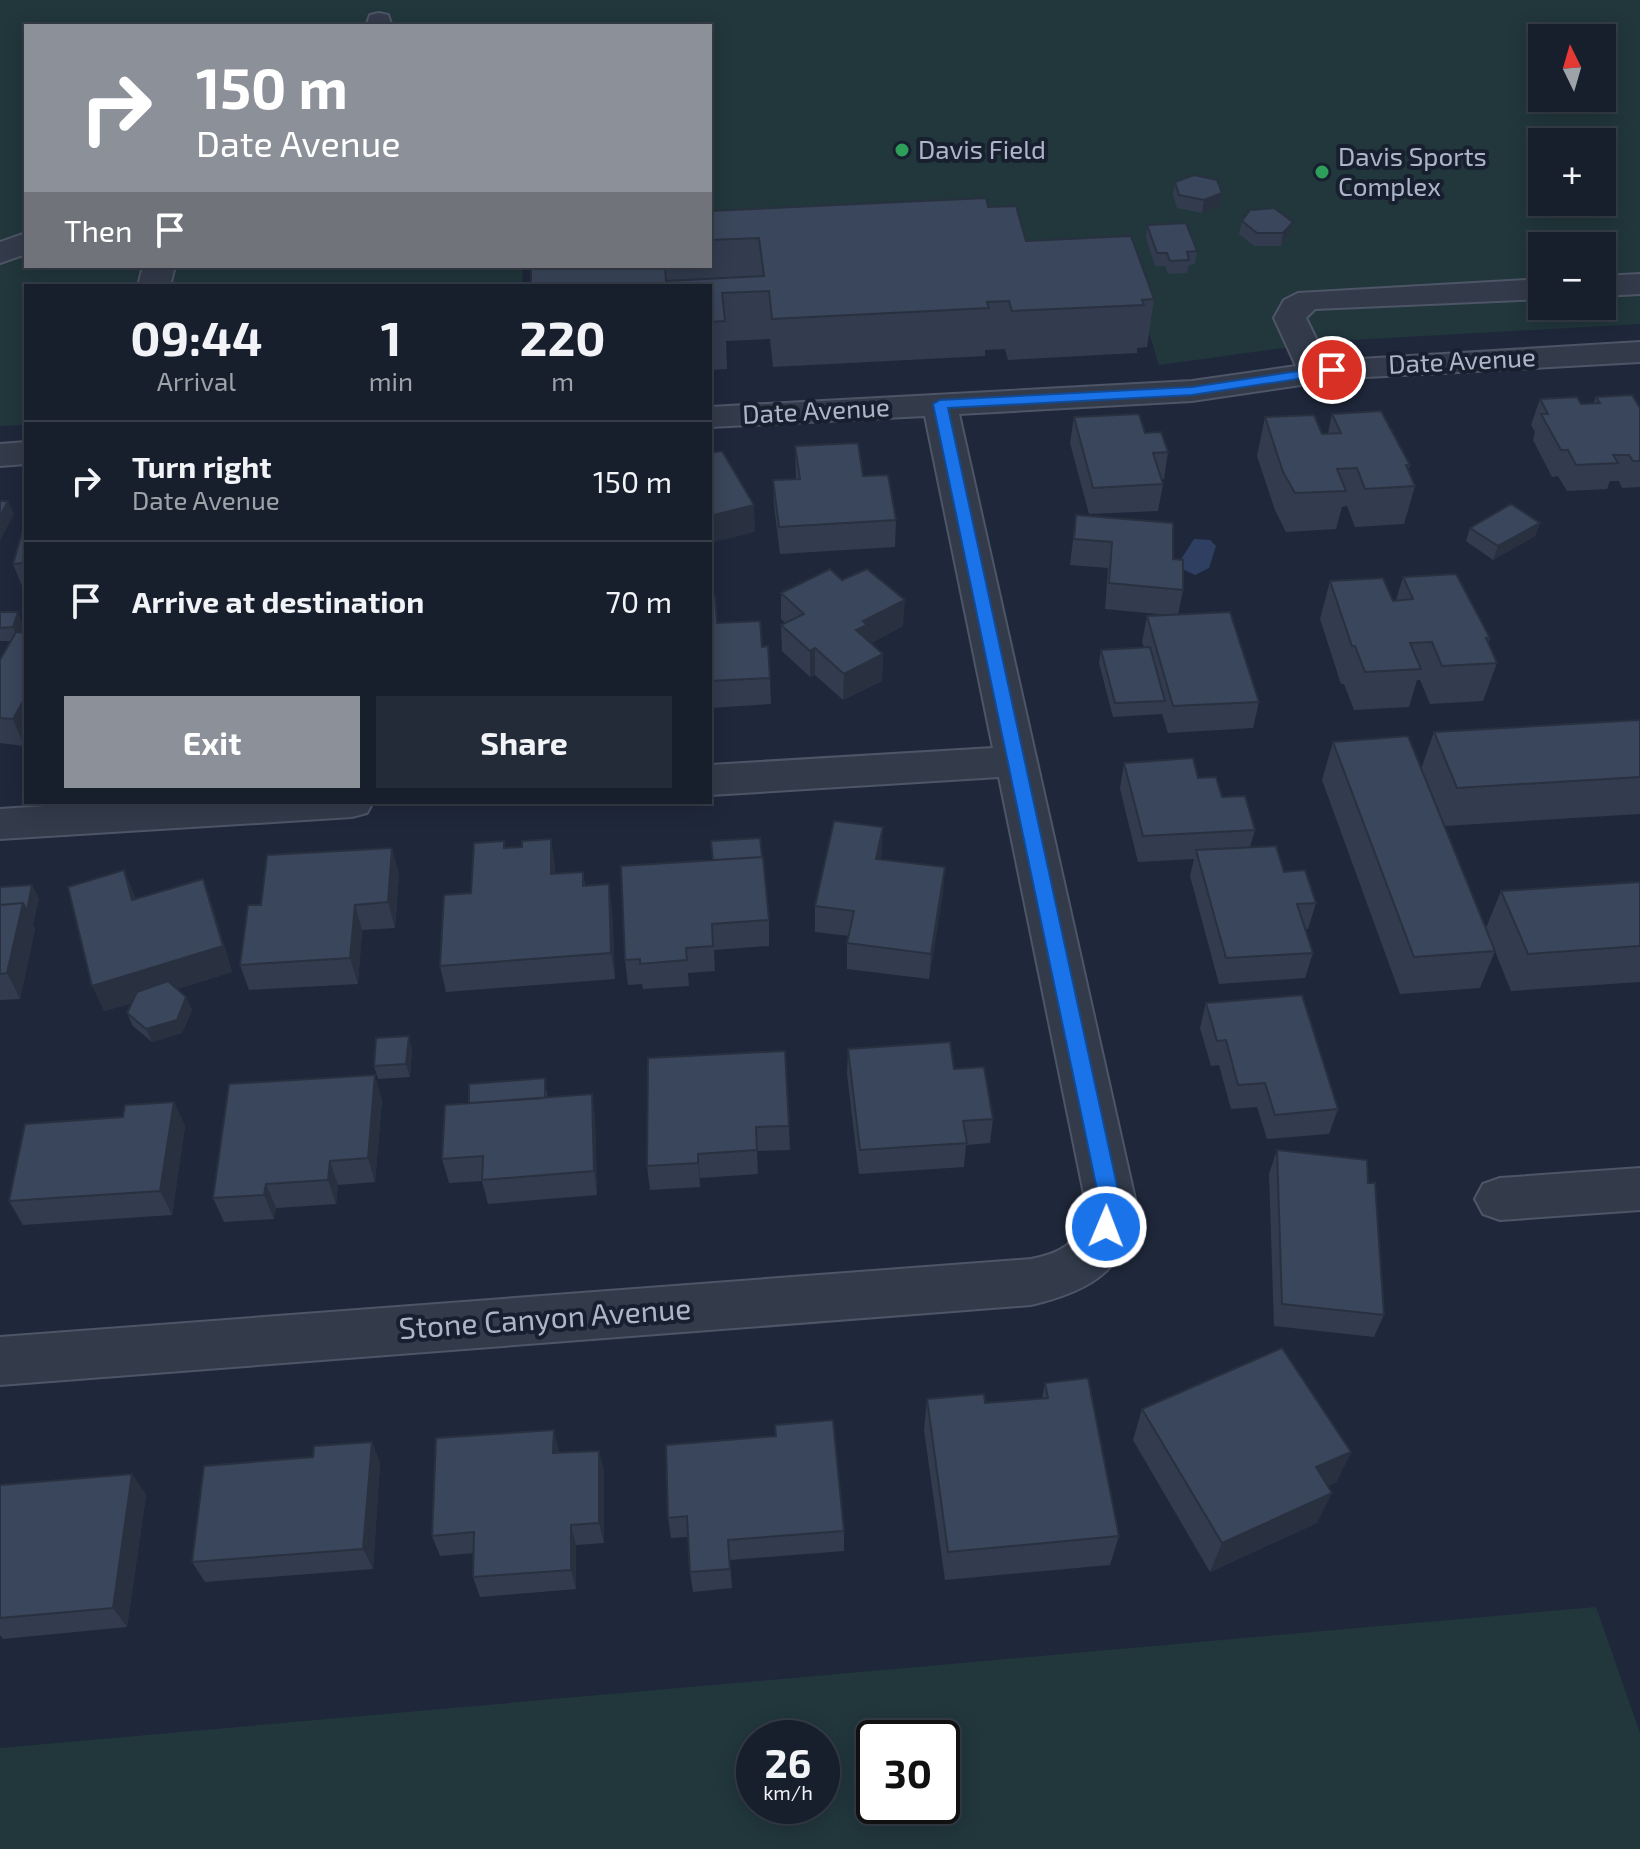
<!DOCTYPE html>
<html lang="en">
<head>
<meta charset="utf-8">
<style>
	body { margin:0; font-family:"Exo 2",sans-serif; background:#242b38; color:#f1f3f6; height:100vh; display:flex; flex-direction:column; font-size:30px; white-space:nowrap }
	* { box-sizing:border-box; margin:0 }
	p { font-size:26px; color:#9ea2a9 }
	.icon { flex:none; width:44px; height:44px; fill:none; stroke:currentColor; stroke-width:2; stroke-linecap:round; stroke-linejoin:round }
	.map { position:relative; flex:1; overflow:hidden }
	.drawer { position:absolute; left:24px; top:284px; width:688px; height:520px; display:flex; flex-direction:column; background:#171e2c; border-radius:0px; box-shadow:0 4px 20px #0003,0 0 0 2px #363c48 }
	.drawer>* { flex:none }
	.hud { position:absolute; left:24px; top:24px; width:688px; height:244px; border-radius:0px; box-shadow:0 4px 20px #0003,0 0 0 2px #363c48; background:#8c9099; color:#fff; overflow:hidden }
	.needle { width:52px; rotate:355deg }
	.tools { position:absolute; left:1528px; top:24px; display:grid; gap:16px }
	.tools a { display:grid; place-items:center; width:88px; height:88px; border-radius:0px; background:#171e2c; box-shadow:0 4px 20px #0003,0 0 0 2px #363c48; font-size:40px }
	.speed { position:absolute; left:736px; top:1720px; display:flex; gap:16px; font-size:40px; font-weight:700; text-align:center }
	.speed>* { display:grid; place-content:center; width:104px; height:104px; border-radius:50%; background:#171e2c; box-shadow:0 4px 20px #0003,0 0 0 2px #363c48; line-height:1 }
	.speed small { font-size:20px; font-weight:400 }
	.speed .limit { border:4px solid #111; border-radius:12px; background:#fff; color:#111 }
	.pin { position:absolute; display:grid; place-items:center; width:68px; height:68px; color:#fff; margin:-34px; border:4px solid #fff; border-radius:50%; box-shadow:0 2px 8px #0007 }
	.me { position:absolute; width:88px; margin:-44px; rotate:1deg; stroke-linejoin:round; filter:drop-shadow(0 0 6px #0008) }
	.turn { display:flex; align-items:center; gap:28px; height:168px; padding:0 40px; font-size:36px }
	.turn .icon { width:104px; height:104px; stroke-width:2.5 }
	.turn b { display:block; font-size:56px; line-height:68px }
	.then { display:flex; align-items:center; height:76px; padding:0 40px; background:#0003; gap:16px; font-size:30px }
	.eta { display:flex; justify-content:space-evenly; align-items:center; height:136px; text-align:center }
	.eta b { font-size:48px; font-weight:700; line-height:56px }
	.cta { display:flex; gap:16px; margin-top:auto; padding:16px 40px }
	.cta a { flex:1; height:92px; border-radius:0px; background:#8c9099; color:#fff; font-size:32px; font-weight:700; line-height:92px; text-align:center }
	.cta a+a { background:#242b38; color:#f1f3f6 }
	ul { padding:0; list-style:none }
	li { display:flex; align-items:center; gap:24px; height:120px; padding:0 40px; border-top:2px solid #363c48 }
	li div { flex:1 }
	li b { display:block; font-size:30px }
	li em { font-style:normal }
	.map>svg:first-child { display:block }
</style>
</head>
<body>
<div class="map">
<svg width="1640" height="1849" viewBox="0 0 1640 1849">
	<rect width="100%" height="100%" fill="#1f283b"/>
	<path fill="#21373c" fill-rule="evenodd" d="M0 0H1640V324L1335 341 1159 365 1130 271 710 257V26H26V266H523L522 286H26V425L0 426ZM1542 38H1602V98H1542ZM1542 142H1602V202H1542ZM1542 246H1602V306H1542Z
		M1596 1607 1640 1733V1849H0V1748ZM754 1738H822V1806H754ZM874 1738H942V1806H874Z"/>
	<path fill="#2f3f62" d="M1194 539 1210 540 1216 546 1209 568 1195 575 1180 568V561Z"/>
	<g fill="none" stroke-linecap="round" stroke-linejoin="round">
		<g stroke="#4d5566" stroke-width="4">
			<path id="minor" d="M379 13 388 15 392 26H366L370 15Z
				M26 233V254L0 263V242Z
				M143 266H175L170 286H138Z
				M1640 274V294L1602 296V276Z
				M1542 279V299L1315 309 1306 318 1327 361 1640 342V362L1349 378 1192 401 959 414 1135 1199C1130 1268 1094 1290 1031 1305L0 1385V1337L1031 1259C1070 1251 1082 1239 1085 1199L999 777 710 795V765L993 748 925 416 710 427V407L1192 381 1296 366 1274 318 1284 300 1298 293Z
				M26 442V464L0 466V444Z
				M107 802H373L367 813 352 817 0 839V809Z
				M1640 1168V1210L1500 1220 1483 1214 1475 1199 1483 1184 1500 1178Z"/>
		</g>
		<use href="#minor" fill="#333b4b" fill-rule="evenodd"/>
	</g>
	<path fill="#323c4e" d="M1175 182 1222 193 1220 206 1202 213 1177 208 1173 195Z
		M988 207 1026 241 1154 299 1147 347 1137 348V353L1008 360 1005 349 985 350V356L773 367 770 339 726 341 727 369 710 370V286L531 266H710V211Z
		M1242 221 1290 234 1281 246H1254L1239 234Z
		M1147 225 1197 251 1195 264 1189 265 1187 273 1168 274 1165 266H1155L1146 238Z
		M1596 397 1640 408V487L1622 488 1619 481H1610L1607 489 1567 491 1558 476 1552 477 1533 440 1535 432 1531 425 1540 399 1581 404H1593Z
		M1332 414 1410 465 1408 470 1415 486 1404 524 1355 527 1347 506 1342 507 1336 529 1286 532 1275 510 1257 456 1265 417 1322 434 1328 433Z
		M1074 417 1145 433 1168 452 1164 479H1161L1163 484 1158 511 1089 514 1070 443Z
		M795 446 863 476 896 520 895 547 780 554 774 506 773 480 796 479Z
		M1076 515 1173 559 1183 590 1178 615 1259 702 1253 728 1168 733 1162 714 1113 717 1099 663 1101 650 1144 647 1142 642 1147 616 1168 615 1105 609 1108 568 1070 565Z
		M26 519V590L24 591 13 564Z
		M1540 523 1535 536 1493 560 1466 541 1470 528Z
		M1403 577 1490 638 1488 643 1497 663 1483 701 1430 704 1420 680H1417L1409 707 1354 710 1344 684H1341L1320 619 1330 581 1393 601 1396 600Z
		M842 580 903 626 871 643 883 654 882 681 843 700 815 675 810 677 782 651 781 625 785 623 781 619V593Z
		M710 596 717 623 762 647 770 678 771 704 710 708Z
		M0 612 23 625 21 633 24 746 0 743V660L11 641H0Z
		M1640 720V814L1444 826 1486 928 1501 891 1640 882V982L1511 991 1495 951 1480 988 1400 994 1322 780 1333 742 1421 769 1434 732Z
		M1124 763 1198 778 1255 830 1250 847 1284 872 1316 903 1308 929H1305L1313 953 1305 978 1219 984 1190 876 1194 859 1138 862 1120 789Z
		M883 827 880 860 943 893 929 979 847 969V943L849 936 815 932V906Z
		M506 848 555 865V873L583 872 585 886 612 910 615 979 446 992 440 966 471 893Z
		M621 866 769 920V946L714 950 715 971 688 973 689 986 643 989 642 984 628 985 625 960Z
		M399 874 395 928 362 930 358 984 249 990 240 965 261 905Z
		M203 879 212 905 232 972 177 989 186 997 192 1010 182 1033 152 1042 133 1026 127 1013 132 1003 104 1011 136 899Z
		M0 887 39 898 33 924 35 929 20 999 0 1000Z
		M1206 1003 1338 1109 1329 1134 1267 1139 1257 1107 1231 1109 1219 1065 1211 1066 1200 1028Z
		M412 1049 410 1077 378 1079 374 1066Z
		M848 1049 954 1069 993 1119 990 1143 966 1145 964 1167 859 1174 847 1074Z
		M648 1058 789 1126 790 1150 757 1151 758 1174 700 1178V1187L650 1190 647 1166Z
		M547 1091V1098L592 1094 595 1119 597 1195 488 1204 482 1181 449 1183 442 1159 469 1103Z
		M382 1100 375 1182 338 1185 336 1204 276 1208 274 1219 224 1222 213 1198Z
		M174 1102 185 1126 172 1215 23 1225 9 1201 123 1117Z
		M1277 1150 1368 1183 1384 1315 1374 1337 1274 1326 1269 1174Z
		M1045 1383 1119 1536 1110 1565 945 1580 924 1430 927 1399 985 1403 1042 1399Z
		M1142 1409 1351 1452 1336 1482 1328 1486 1317 1523 1210 1572 1133 1440Z
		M372 1442 380 1463 373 1569 205 1582 192 1562 313 1457Z
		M666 1445 844 1531V1551L730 1560 732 1588 693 1592 690 1572 688 1537 671 1538 668 1518Z
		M559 1451V1453L599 1451 604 1472V1543L576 1545V1589L480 1597 473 1577 474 1553 440 1556 432 1536Z
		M132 1474 146 1495 127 1627 3 1639 0 1635V1485Z"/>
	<path fill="#293140" d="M1222 193 1220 206 1202 213 1204 200Z
		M1293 222 1290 234 1281 246 1283 233Z
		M8 501 14 514 0 541V517Z
		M754 505 755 532 710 543V516Z
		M1540 523 1535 536 1493 560 1498 546Z
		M905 600 903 626 867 645 856 630 863 621Z
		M18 612 23 625 18 641 13 627Z
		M815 648V675L810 677V651Z
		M883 654 882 681 843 700 844 674Z
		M26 696V743L24 746 13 719Z
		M883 827 882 853 875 885 876 859Z
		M551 839 555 865V899L551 874Z
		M392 848 399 874 395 928 388 902Z
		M945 867 943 893 929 979 931 954Z
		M124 870 135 896 143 925 132 900Z
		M203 879 212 905 232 972 104 1011 92 986Z
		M609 884 612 910 615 979 611 953Z
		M32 885 39 898 33 924 35 929 20 999 7 973 23 903Z
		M355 905 362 930 358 984 350 958Z
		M186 997 192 1010 182 1033 152 1042 146 1029Z
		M409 1036 412 1049 410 1077 406 1064Z
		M375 1075 382 1100 375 1182 368 1158Z
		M592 1094 595 1119 597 1195 594 1171Z
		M174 1102 185 1126 172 1215 160 1191Z
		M698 1154 700 1178V1187L698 1163Z
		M330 1161 338 1185 336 1204 328 1180Z
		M266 1184 276 1208 274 1219 264 1195Z
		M554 1430 559 1451V1474L553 1453Z
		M372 1442 380 1463 373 1569 363 1549Z
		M599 1451 604 1472V1543L599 1523Z
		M1351 1452 1336 1482 1302 1498 1316 1467Z
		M132 1474 146 1495 127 1627 113 1608Z
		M1332 1493 1317 1523 1210 1572 1222 1543Z
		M571 1525 576 1545V1589L571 1570Z"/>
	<path fill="#3a465b" stroke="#293140" stroke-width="2" d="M1194 175 1217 180 1222 193 1204 200 1179 195 1175 182Z
		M986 198 988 207 1016 206 1026 241 1131 236 1154 299 1142 300 1144 305 1012 311 1009 301 987 302 989 308 772 319 769 291 722 293 725 321 710 322V286H531V266H665L666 281 764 276 759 238 710 240V211Z
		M1274 208 1293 222 1283 233H1257L1242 221 1250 210Z
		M1186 223 1197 251 1187 252 1189 260 1170 261 1167 253H1157L1147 225Z
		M1632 395 1640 408V461H1633L1629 455H1613L1618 463 1576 465 1568 450H1561L1541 414H1548L1540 399 1577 397 1581 404 1600 403 1596 397Z
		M1381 411 1410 465H1406L1415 486 1365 489 1357 468 1337 469 1346 491 1295 493 1283 472 1265 417 1314 415 1322 434 1341 433 1332 414Z
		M1139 414 1145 433 1161 432 1168 452 1153 453 1163 484 1093 488 1074 417Z
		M858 443 863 476 888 475 896 520 779 527 773 480 800 479 795 446Z
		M722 451 754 505 710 516V453Z
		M0 501H8L0 517Z
		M1511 504 1540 523 1498 546 1470 528Z
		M1076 515 1173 523V559L1183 560V590L1109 583 1112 542 1074 539Z
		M26 519V563L13 564Z
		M830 569 842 580 867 569 905 600 863 621 867 625 856 630 883 654 844 674 815 648 810 651 781 625 804 614 781 593Z
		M1456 574 1490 638H1486L1497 663 1442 666 1432 642 1410 643 1421 669 1365 672 1355 646H1352L1330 581 1383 578 1393 601 1413 599 1403 577Z
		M710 596H715L717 623 760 621 762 647 768 646 770 678 710 681Z
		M0 612H18L13 627 0 628Z
		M1230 612 1259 702 1173 706 1147 616Z
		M16 632 26 633V696L13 719 0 718V660Z
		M1150 647 1165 701 1115 703 1101 650Z
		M1640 720V777L1457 788 1434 732Z
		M1408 736 1495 951 1414 957 1333 742Z
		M1193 758 1198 778 1216 777 1222 797 1245 796 1255 830 1143 836 1124 763Z
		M834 821 883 827 876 859 945 867 931 954 847 943 854 911 815 906Z
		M760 838 762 857 713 860 711 841Z
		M551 839V874L583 872V886L609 884 611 953 440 966 444 895 471 893 474 843 504 841V848L522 847V841Z
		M1276 846 1284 872 1305 870 1316 903 1297 904 1313 953 1226 958 1196 850Z
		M392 848 388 902 355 905 350 958 240 965 248 905H261L267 855Z
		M763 857 769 920 712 924 713 946 686 948 687 960 640 964V959L625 960 621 866Z
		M124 870 132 900 203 879 223 946 92 986 68 887Z
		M1640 882V946L1528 954 1501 891Z
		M32 885 27 911 23 903 0 905V887Z
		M23 903 7 973 0 974V905Z
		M168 981 186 997 177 1020 146 1029 127 1013 137 992Z
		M1302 995 1338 1109 1275 1115 1265 1083 1238 1085 1226 1040 1217 1041 1206 1003Z
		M409 1036 406 1064 374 1066 376 1038Z
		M950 1042 954 1069 984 1067 993 1119 963 1121 967 1143 860 1150 848 1049Z
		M785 1051 789 1126 756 1127 757 1150 698 1154V1163L647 1166 648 1058Z
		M375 1075 368 1158 330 1161 328 1180 266 1184 264 1195 213 1198 229 1084Z
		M545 1078V1098L469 1103V1084Z
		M592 1094 594 1171 482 1180 483 1156 442 1159 445 1105Z
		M174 1102 160 1191 9 1201 25 1124 123 1117 125 1105Z
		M1277 1150 1367 1160 1368 1183H1375L1384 1315 1282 1304Z
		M1282 1348 1351 1452 1316 1467 1332 1493 1222 1543 1142 1409Z
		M1088 1378 1119 1536 948 1552 927 1399 984 1394 985 1403 1048 1398 1045 1383Z
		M833 1420 844 1531 728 1540 730 1569 690 1572 687 1516 668 1518 666 1445 776 1436 775 1425Z
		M554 1430 553 1453 599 1451V1523L571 1525V1570L473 1577 474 1532 432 1536 436 1438Z
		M372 1442 363 1549 192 1562 204 1466 313 1457 314 1446Z
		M132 1474 113 1608 0 1618V1485Z"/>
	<path fill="#1a73e8" stroke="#114b97" stroke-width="2" d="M1332 366 1337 367V373L1192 395 948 408 1120 1199 1117 1227 1106 1236 1096 1227 1099 1199 933 404 940 400 1192 387Z"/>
	<g fill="#2e9e5b" stroke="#182030" stroke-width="3">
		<circle cx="902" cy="150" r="8"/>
		<circle cx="1322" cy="172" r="8"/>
	</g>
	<g text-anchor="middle" stroke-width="8" stroke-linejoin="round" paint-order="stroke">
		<g font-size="26" fill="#adb5c8" stroke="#182030" text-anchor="start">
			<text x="918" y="159">Davis Field</text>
			<text x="1338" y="166">Davis Sports<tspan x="1338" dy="30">Complex</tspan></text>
		</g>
		<g font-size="26" fill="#adb5c8" stroke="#182030">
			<text transform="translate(1462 361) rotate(-3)" y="9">Date Avenue</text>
			<text transform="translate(816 411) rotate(-3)" y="9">Date Avenue</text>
		</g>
		<g font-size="30" fill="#adb5c8" stroke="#182030">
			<text transform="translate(545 1319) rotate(-4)" y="10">Stone Canyon Avenue</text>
		</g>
	</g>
</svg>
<div class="tools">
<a><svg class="needle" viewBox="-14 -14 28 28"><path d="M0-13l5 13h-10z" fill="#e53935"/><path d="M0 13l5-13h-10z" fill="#9ea2a9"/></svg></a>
<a>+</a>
<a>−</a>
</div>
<div class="speed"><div>26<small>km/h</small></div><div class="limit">30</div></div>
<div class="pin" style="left:1332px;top:370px;background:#d93025"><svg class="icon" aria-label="arrive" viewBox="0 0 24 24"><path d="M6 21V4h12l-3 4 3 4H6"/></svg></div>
<svg class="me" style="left:1106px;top:1227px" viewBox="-20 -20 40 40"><circle r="17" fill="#1a73e8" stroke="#fff" stroke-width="3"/><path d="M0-11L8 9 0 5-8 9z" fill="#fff"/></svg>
<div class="hud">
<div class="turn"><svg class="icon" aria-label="right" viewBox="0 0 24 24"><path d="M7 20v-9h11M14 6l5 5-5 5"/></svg><div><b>150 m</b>Date Avenue</div></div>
<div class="then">Then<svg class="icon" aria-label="arrive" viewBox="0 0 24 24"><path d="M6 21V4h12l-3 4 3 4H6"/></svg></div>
</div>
<section class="drawer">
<div class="eta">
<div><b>09:44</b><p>Arrival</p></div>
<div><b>1</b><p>min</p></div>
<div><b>220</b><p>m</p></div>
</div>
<ul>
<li><svg class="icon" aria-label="right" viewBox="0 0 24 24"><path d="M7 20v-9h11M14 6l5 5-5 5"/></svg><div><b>Turn right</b><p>Date Avenue</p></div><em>150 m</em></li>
<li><svg class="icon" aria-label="arrive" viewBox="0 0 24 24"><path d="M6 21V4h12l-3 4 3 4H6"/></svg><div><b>Arrive at destination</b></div><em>70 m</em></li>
</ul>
<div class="cta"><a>Exit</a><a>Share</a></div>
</section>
</div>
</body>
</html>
